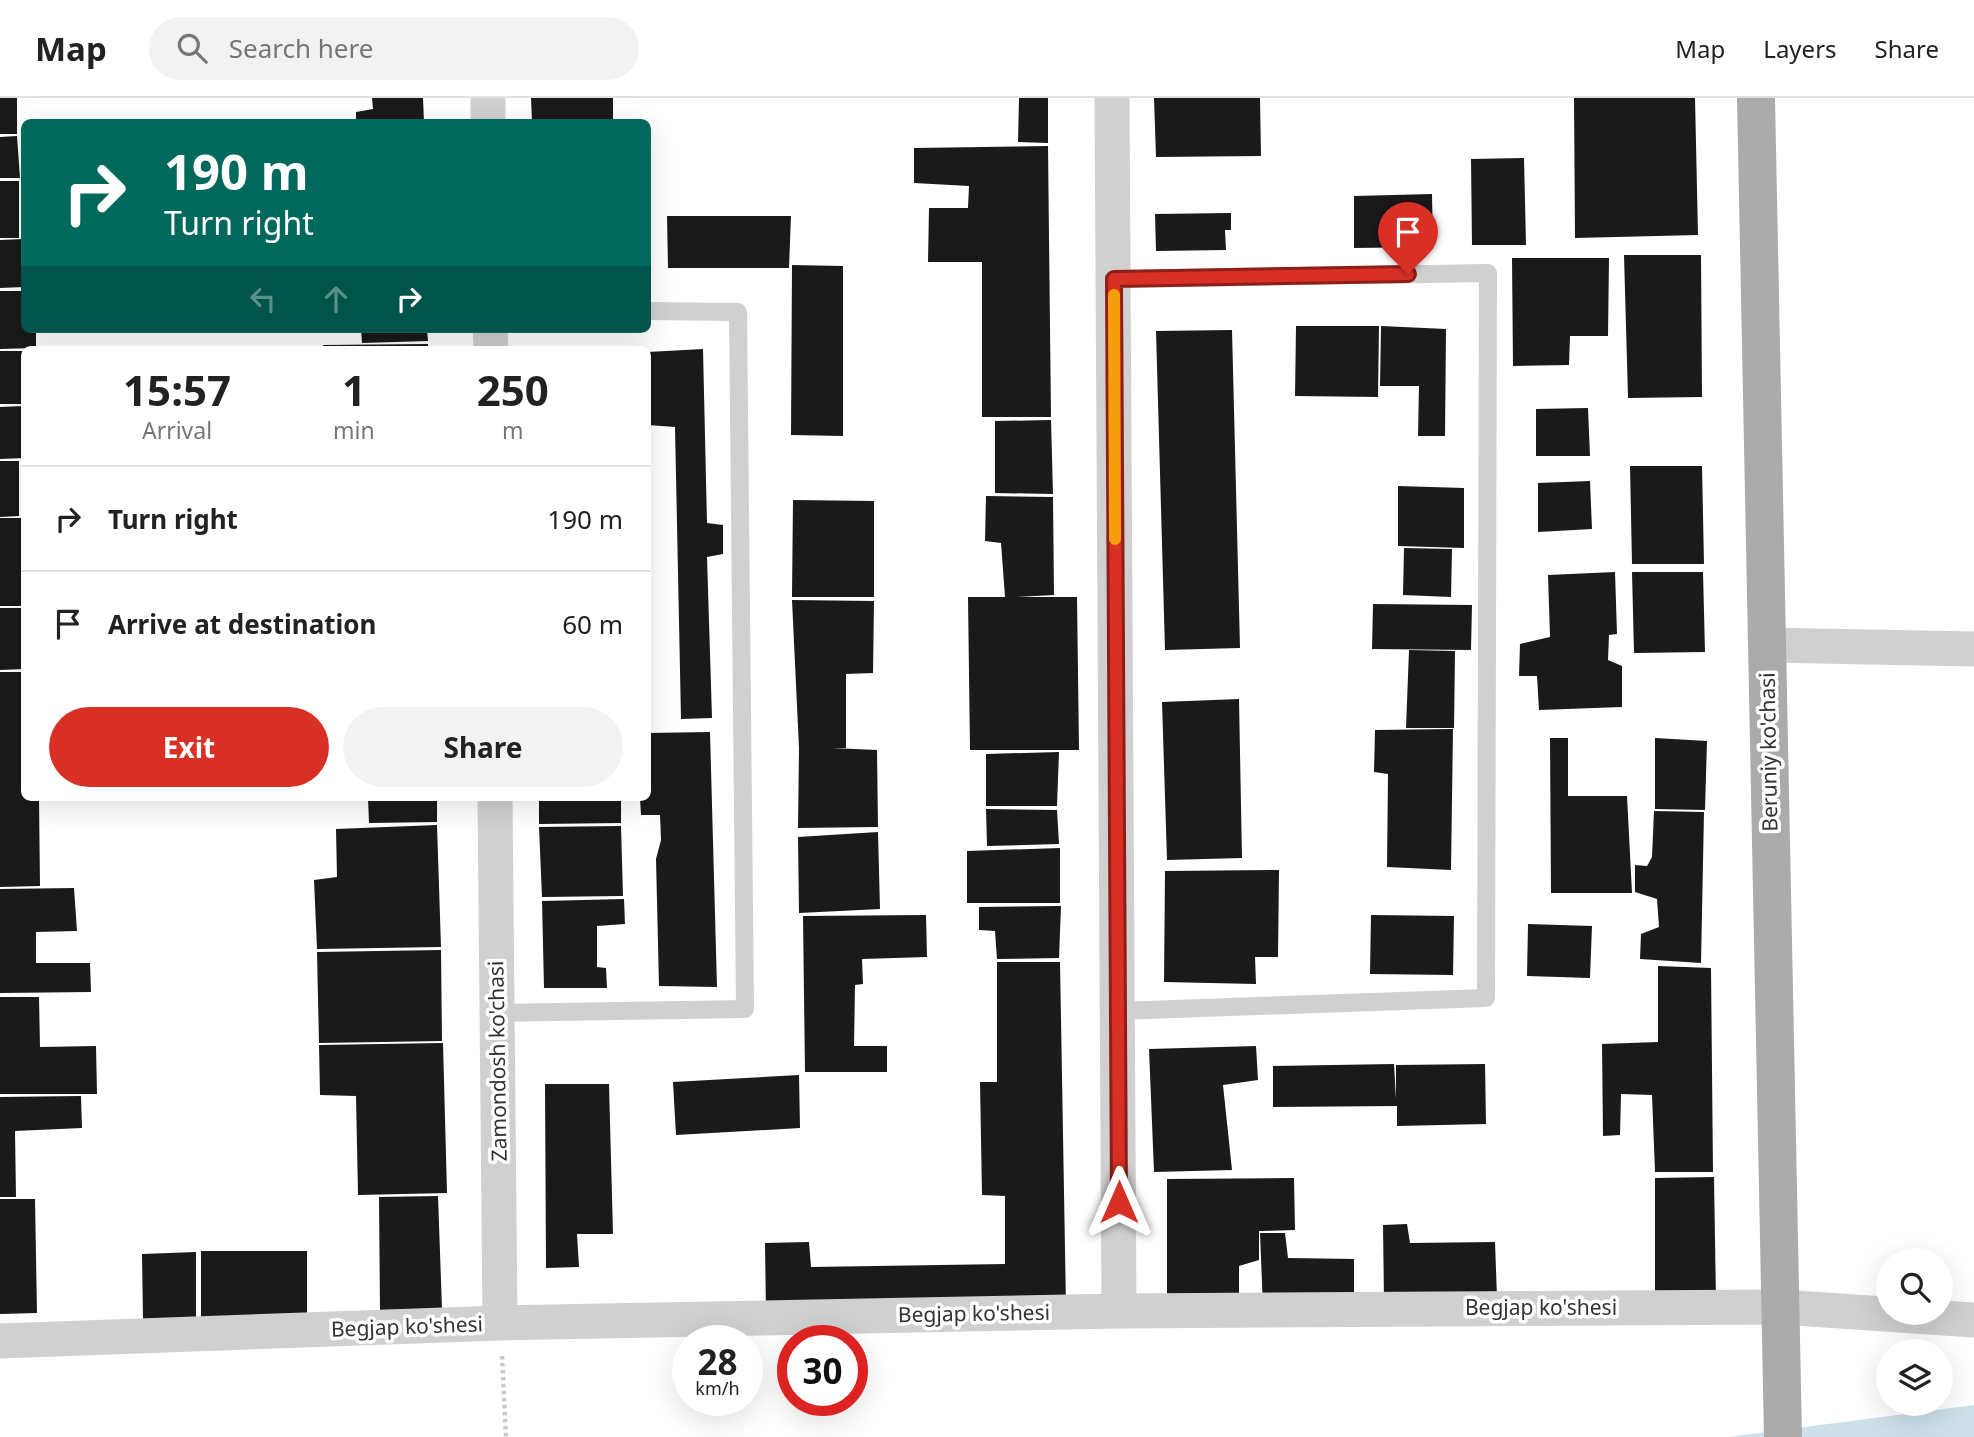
<!DOCTYPE html>
<html lang="en">
<head>
<meta charset="utf-8">
<style>
	body { margin:0; font-family:"Noto Sans",sans-serif; background:#f2f2f2; color:#222; height:100vh; display:flex; flex-direction:column; font-size:26px; white-space:nowrap }
	* { box-sizing:border-box; margin:0 }
	p { font-size:23px; color:#767676 }
	.icon { flex:none; width:38px; height:38px; fill:none; stroke:currentColor; stroke-width:2; stroke-linecap:round; stroke-linejoin:round }
	.map { position:relative; flex:1; overflow:hidden }
	.panel { position:absolute; left:21px; top:248px; width:630px; height:455px; display:flex; flex-direction:column; background:#fff; border-radius:10px; box-shadow:0 7px 28px #0002 }
	.panel>* { flex:none }
	.guide { position:absolute; left:21px; top:21px; width:630px; height:214px; border-radius:10px; box-shadow:0 7px 28px #0002; background:#00695c; color:#fff; overflow:hidden }
	.fabs { position:absolute; left:1876px; top:1150px; display:grid; gap:14px }
	.fabs a { display:grid; place-items:center; width:77px; height:77px; border-radius:50%; background:#fff; box-shadow:0 7px 28px #0002; font-size:35px }
	.speed { position:absolute; left:672px; top:1227px; display:flex; gap:14px; font-size:35px; font-weight:700; text-align:center }
	.speed>* { display:grid; place-content:center; width:91px; height:91px; border-radius:50%; background:#fff; box-shadow:0 7px 28px #0002; line-height:1 }
	.speed small { font-size:18px; font-weight:400 }
	.speed .limit { border:10px solid #d22; background:#fff; color:#111 }
	.pin { position:absolute; display:grid; place-items:center; width:60px; height:60px; color:#fff; margin:-72px -30px; border-radius:50% 50% 50% 0; rotate:-45deg; box-shadow:0 0 7px #0007 }
	.pin .icon { rotate:45deg }
	.me { position:absolute; width:77px; margin:-38px; rotate:0deg; stroke-linejoin:round; filter:drop-shadow(0 0 5px #0008) }
	.turn { display:flex; align-items:center; gap:24px; height:147px; padding:0 28px; font-size:32px }
	.turn .icon { width:91px; height:91px; stroke-width:2.5 }
	.turn b { display:block; font-size:49px; line-height:60px }
	.lanes { display:flex; align-items:center; height:66px; padding:0 28px; background:#0003; justify-content:center; gap:35px; direction:ltr }
	.lanes .off { opacity:.35 }
	.eta { display:flex; justify-content:space-evenly; align-items:center; height:119px; text-align:center }
	.eta b { font-size:42px; font-weight:700; line-height:49px }
	.action { display:flex; gap:14px; margin-top:auto; padding:14px 28px }
	.action a { flex:1; height:80px; border-radius:42px; background:#d93025; color:#fff; font-size:28px; font-weight:700; line-height:80px; text-align:center }
	.action a+a { background:#f2f2f2; color:#222 }
	ul { padding:0; list-style:none }
	li { display:flex; align-items:center; gap:21px; height:105px; padding:0 28px; border-top:2px solid #e0e0e0 }
	li div { flex:1 }
	li b { display:block; font-size:26px }
	li em { font-style:normal }
	header { display:flex; align-items:center; gap:42px; box-sizing:border-box; height:98px; padding:0 35px; background:#fff; border-bottom:2px solid #e0e0e0 }
	header strong { font-size:33px }
	nav { display:flex; gap:38px; margin-inline-start:auto; font-size:24px }
	.search { width:490px; height:63px; background:#f2f2f2; display:flex; align-items:center; gap:18px; box-sizing:border-box; padding:0 24px; border-radius:38px; color:#767676; font-size:26px }
	.map>svg:first-child { display:block }
</style>
</head>
<body>
<header>
<strong>Map</strong>
<div class="search"><svg class="icon" aria-label="search" viewBox="0 0 24 24"><circle cx="10" cy="10" r="6"/><path d="M15 15l6 6"/></svg>Search here</div>
<nav><a>Map</a><a>Layers</a><a>Share</a></nav>
</header>
<div class="map">
<svg width="1974" height="1339" viewBox="0 0 1974 1339">
	<rect width="100%" height="100%" fill="#fff"/>
	<path fill="#cee0ea" d="M1974 1307V1339H1729Z"/>
	<path fill="#1a1a1a" d="M0 0H17V36H0Z
		M372 0H423L424 24H356V14L373 11Z
		M531 0H613V24H532Z
		M1019 0H1048V45L1018 44Z
		M1154 0H1260L1261 58 1156 59Z
		M1574 0H1695L1698 137 1575 140Z
		M17 38 20 80H0V39Z
		M1048 48 1051 319H982V164H928L929 110H968L969 88 914 85V50Z
		M1524 60 1526 147H1472L1471 61Z
		M0 83H19V140H0Z
		M1432 96 1433 149 1354 150V98Z
		M1231 115V132H1225L1226 152 1156 153 1155 116Z
		M667 118H791L789 170H668Z
		M24 141V189L0 190V142Z
		M1624 157H1701L1702 299 1628 300Z
		M1512 160H1609L1608 238H1570L1569 267 1513 268Z
		M792 167 843 168V338L791 337Z
		M0 193H24V231H36V250L0 251Z
		M1296 228H1379L1378 299 1295 298Z
		M1381 228 1446 231 1445 338H1418L1419 288H1380Z
		M361 231H427L428 243 362 245Z
		M1232 232 1240 550 1165 552 1156 233Z
		M428 246V252H323V247Z
		M703 251 707 425 723 427V456L707 459 712 620 681 621 675 329 648 327V254Z
		M0 253H24V306H0Z
		M24 308V360L0 361V309Z
		M1588 310 1590 358H1536V311Z
		M1051 322 1053 396 995 395V323Z
		M0 363H19V418L0 419Z
		M1630 368H1702L1704 466H1632Z
		M1590 383 1592 431 1538 434V385Z
		M1398 388 1464 390V450L1398 448Z
		M986 398 1053 399 1054 497 1017 499H1077L1079 652H970L968 499H1005L1001 445 985 443Z
		M793 402 874 403V499H792Z
		M0 420H24V508H0Z
		M1404 450 1452 451 1451 499 1403 497Z
		M1615 474 1617 536 1609 537 1608 562 1622 568V609L1539 612 1537 578H1519L1520 546 1550 539 1548 477Z
		M1632 474H1703L1705 554 1634 555Z
		M792 502 874 503 873 575 846 576V650H832L877 652 878 729 798 730 799 650Z
		M1373 506 1472 507 1471 552 1372 551Z
		M0 510H24V571L0 572Z
		M1409 552 1455 553 1454 630H1406Z
		M0 574H24V700H39L40 788 0 789Z
		M1239 601 1242 760 1167 762 1162 604Z
		M1453 631 1451 772 1387 769 1388 676 1374 674 1375 632Z
		M710 634 717 889 659 888 656 761 661 742 660 717H641L640 700H648V635Z
		M1550 640H1568V698H1627L1632 795H1551Z
		M1655 640 1707 643 1705 712 1655 711Z
		M1059 654 1057 708H986V656Z
		M368 700H437V724L369 725Z
		M539 700H621V725L539 726Z
		M986 711 1057 712 1059 746 987 748Z
		M1654 713 1704 714 1701 865 1640 861 1641 836 1659 829 1657 801 1635 794V767L1647 768 1652 759Z
		M437 727 441 849 317 851 314 782 337 779 336 731Z
		M621 728 623 798 542 799 539 729Z
		M878 734 880 811 799 815 798 739Z
		M1060 750V805H967V753Z
		M1279 772 1278 859H1255L1256 886 1164 884 1165 773Z
		M74 790 77 833 36 834V865H90L91 894 0 895V791Z
		M624 801 625 826 597 828V869L606 870 607 890H544L542 803Z
		M1061 808 1059 860 997 861 995 833 979 832V809Z
		M926 817 927 859 862 861 863 886 855 887 854 948H887V974H805L803 818Z
		M1371 817 1454 818 1453 877 1370 876Z
		M1528 826 1592 828 1590 880 1527 878Z
		M441 852 442 943 319 945 317 854Z
		M997 864H1060L1066 1209 766 1217 765 1145 809 1144 811 1169 1005 1166V1098L982 1097 980 984H997Z
		M1658 868 1711 870 1713 1074H1655L1652 997 1621 996 1620 1037 1603 1038 1602 946 1658 944Z
		M0 899H39L40 949 96 948 97 996H0Z
		M443 945 447 1095 358 1097 356 998 320 997 319 947Z
		M1256 948 1258 982 1223 987 1232 1072 1154 1074 1149 951Z
		M1394 966 1396 1001V967L1485 966 1486 1026 1397 1028V1008L1273 1009V968Z
		M799 977 800 1030 676 1037 673 984Z
		M545 986H609L613 1136H577L579 1169 546 1170Z
		M81 998 82 1030 15 1033 16 1099H0V999Z
		M1714 1079 1716 1203H1655V1080Z
		M1294 1080 1295 1132 1259 1133V1162L1239 1168V1209L1167 1210V1081Z
		M438 1098 442 1211 380 1212 379 1099Z
		M0 1101H35L37 1215 0 1216Z
		M1407 1126 1410 1145 1495 1144 1497 1199 1384 1202 1383 1127Z
		M1260 1135H1285L1288 1160 1354 1161V1209L1263 1210Z
		M201 1153H307V1219L201 1220Z
		M196 1154V1220L143 1221 142 1156Z"/>
	<g fill="none" stroke-linecap="round" stroke-linejoin="round">
		<path stroke="#cacaca" stroke-width="4.5" stroke-dasharray="3.5 3.5" stroke-linecap="butt" d="M502 1258 506 1339"/>
		<path stroke="#d0d0d0" stroke-width="18" d="M1113 181 1488 175 1486 900 1118 913
			M497 915 745 911 738 214 648 213"/>
		<path stroke="#d0d0d0" stroke-width="35" d="M488 0V24
			M1112 0 1119 1213
			M490 231 491 252
			M1767 547 1974 551
			M495 700 500 1225
			M0 1243 500 1225 1119 1213 1781 1209 1974 1222"/>
		<path stroke="#ababab" stroke-width="38" d="M1756 0 1783 1339"/>
	</g>
	<g fill="none" stroke-linecap="round" stroke-linejoin="round">
		<g stroke="#8d1f18" stroke-width="18">
			<path id="route" d="M1119 1104 1114 181 1408 176"/>
		</g>
		<use href="#route" stroke="#d93025" stroke-width="12"/>
		<path stroke="#f59e0b" stroke-width="12" d="M1114 197 1115 441"/>
	</g>
	<g text-anchor="middle" stroke-width="7" stroke-linejoin="round" paint-order="stroke">
		<g font-size="21" fill="#333" stroke="#fff">
			<text transform="translate(1769 654) rotate(-91)" y="7">Beruniy ko'chasi</text>
			<text transform="translate(498 963) rotate(-91)" y="7">Zamondosh ko'chasi</text>
			<text x="1541" y="1217">Begjap ko'shesi</text>
			<text transform="translate(974 1216) rotate(-1)" y="7">Begjap ko'shesi</text>
			<text transform="translate(407 1229) rotate(-2)" y="7">Begjap ko'shesi</text>
		</g>
	</g>
</svg>
<div class="fabs">
<a><svg class="icon" aria-label="search" viewBox="0 0 24 24"><circle cx="10" cy="10" r="6"/><path d="M15 15l6 6"/></svg></a>
<a><svg class="icon" aria-label="layers" viewBox="0 0 24 24"><path d="M12 4l9 5-9 5-9-5zM3 14l9 5 9-5"/></svg></a>
</div>
<div class="speed"><div>28<small>km/h</small></div><div class="limit">30</div></div>
<div class="pin" style="left:1408px;top:176px;background:#d93025"><svg class="icon" aria-label="arrive" viewBox="0 0 24 24"><path d="M6 21V4h12l-3 4 3 4H6"/></svg></div>
<svg class="me" style="left:1119px;top:1104px" viewBox="-20 -20 40 40"><path d="M0-17L14 15 0 8-14 15z" fill="#d93025" stroke="#fff" stroke-width="4"/></svg>
<div class="guide">
<div class="turn"><svg class="icon" aria-label="right" viewBox="0 0 24 24"><path d="M7 20v-9h11M14 6l5 5-5 5"/></svg><div><b>190 m</b>Turn right</div></div>
<div class="lanes"><svg class="icon off" aria-label="left" viewBox="0 0 24 24"><path d="M17 20v-9H6M10 6l-5 5 5 5"/></svg><svg class="icon off" aria-label="ahead" viewBox="0 0 24 24"><path d="M12 20V5M6 11l6-6 6 6"/></svg><svg class="icon" aria-label="right" viewBox="0 0 24 24"><path d="M7 20v-9h11M14 6l5 5-5 5"/></svg></div>
</div>
<section class="panel">
<div class="eta">
<div><b>15:57</b><p>Arrival</p></div>
<div><b>1</b><p>min</p></div>
<div><b>250</b><p>m</p></div>
</div>
<ul>
<li><svg class="icon" aria-label="right" viewBox="0 0 24 24"><path d="M7 20v-9h11M14 6l5 5-5 5"/></svg><div><b>Turn right</b></div><em>190 m</em></li>
<li><svg class="icon" aria-label="arrive" viewBox="0 0 24 24"><path d="M6 21V4h12l-3 4 3 4H6"/></svg><div><b>Arrive at destination</b></div><em>60 m</em></li>
</ul>
<div class="action"><a>Exit</a><a>Share</a></div>
</section>
</div>
</body>
</html>
